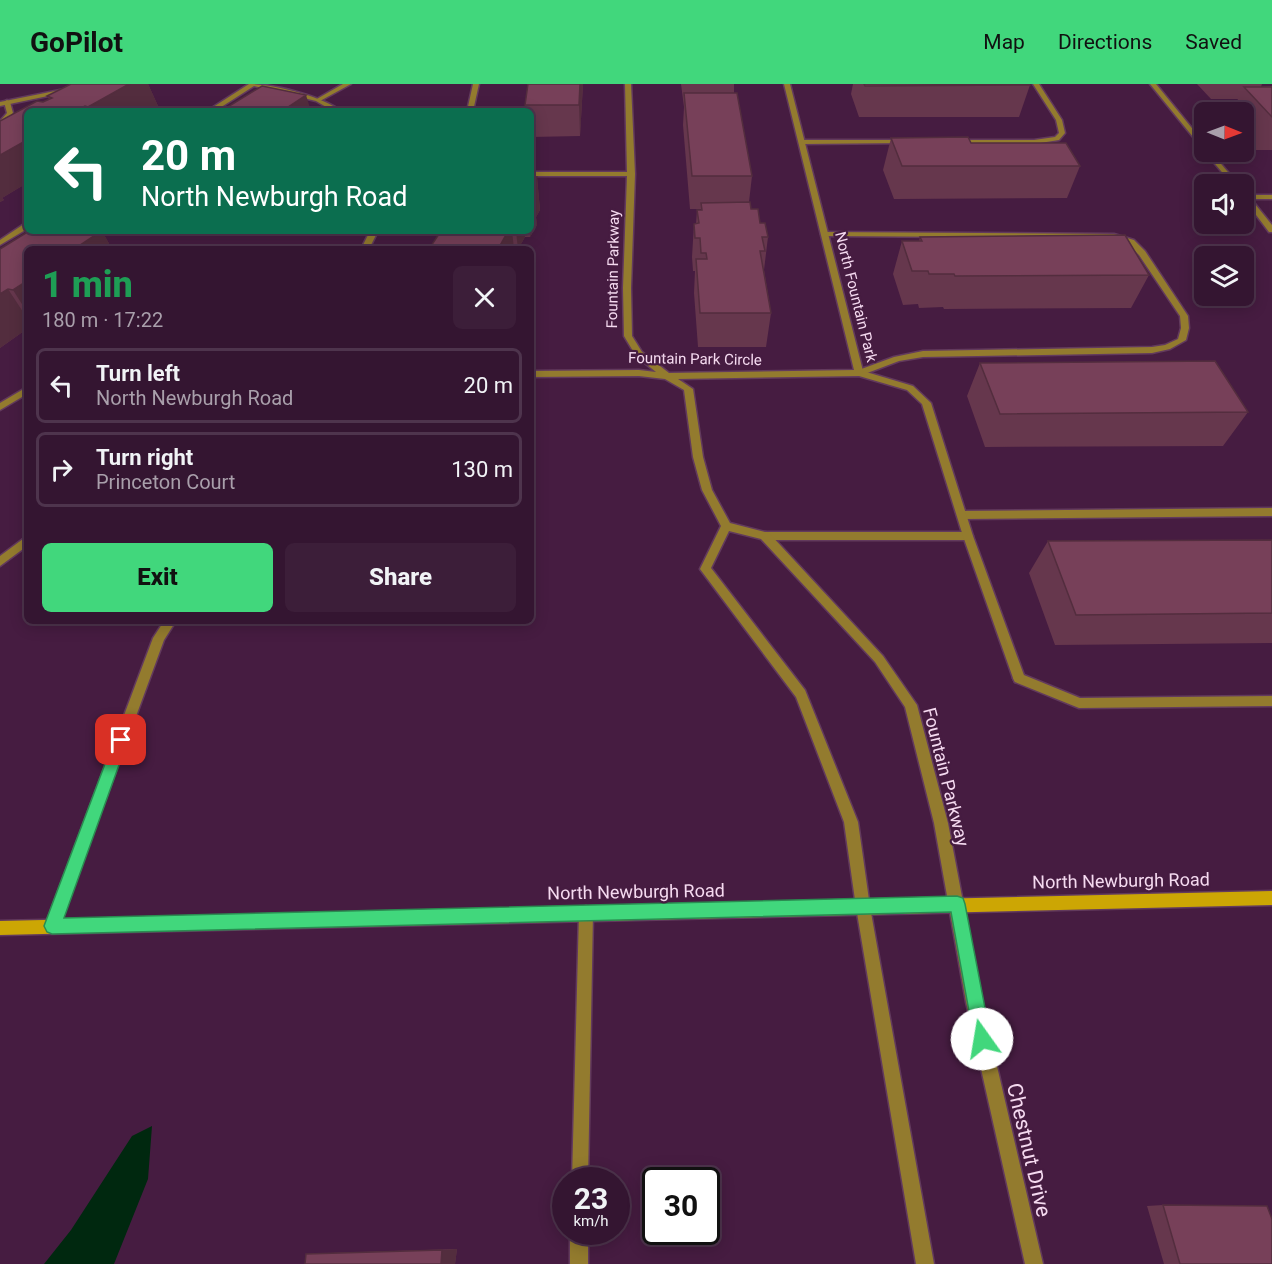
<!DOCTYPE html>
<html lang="en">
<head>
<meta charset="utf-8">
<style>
	body { margin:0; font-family:Roboto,sans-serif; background:#3c1e39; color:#f1f3f6; height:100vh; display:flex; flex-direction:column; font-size:22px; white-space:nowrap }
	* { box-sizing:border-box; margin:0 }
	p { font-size:20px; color:#a99fab }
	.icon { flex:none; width:33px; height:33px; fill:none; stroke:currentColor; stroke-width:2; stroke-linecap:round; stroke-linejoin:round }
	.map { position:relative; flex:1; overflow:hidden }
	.sheet { position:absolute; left:24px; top:162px; width:510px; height:378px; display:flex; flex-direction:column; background:#341531; border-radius:9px; box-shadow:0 3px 15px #0003,0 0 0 2px #4e344d }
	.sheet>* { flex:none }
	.hud { position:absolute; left:24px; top:24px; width:510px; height:126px; border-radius:9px; box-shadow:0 3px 15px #0003,0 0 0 2px #4e344d; background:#0b6e4f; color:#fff; overflow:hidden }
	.needle { width:39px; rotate:91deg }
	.tools { position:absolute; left:1194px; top:18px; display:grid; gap:12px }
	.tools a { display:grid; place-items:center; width:60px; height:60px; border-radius:9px; background:#341531; box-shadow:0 3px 15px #0003,0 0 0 2px #4e344d; font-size:30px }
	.speed { position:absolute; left:552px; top:1083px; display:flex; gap:12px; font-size:30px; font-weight:700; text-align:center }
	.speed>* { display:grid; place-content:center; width:78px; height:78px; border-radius:50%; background:#341531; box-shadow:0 3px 15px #0003,0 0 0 2px #4e344d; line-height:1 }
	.speed small { font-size:15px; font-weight:400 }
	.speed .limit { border:3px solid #111; border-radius:9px; background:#fff; color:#111 }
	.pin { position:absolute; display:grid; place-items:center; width:51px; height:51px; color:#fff; margin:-26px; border-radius:12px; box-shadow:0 3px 9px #0006 }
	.me { position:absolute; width:66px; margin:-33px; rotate:347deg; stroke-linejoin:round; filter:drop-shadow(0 0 4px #0008) }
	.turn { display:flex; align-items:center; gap:21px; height:126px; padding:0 18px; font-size:27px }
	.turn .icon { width:78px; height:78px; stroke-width:2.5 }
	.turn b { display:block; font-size:42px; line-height:51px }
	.round { display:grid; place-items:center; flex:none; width:63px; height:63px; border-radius:9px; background:#3c1e39 }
	.summary { display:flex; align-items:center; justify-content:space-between; height:102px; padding:0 18px }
	h1 { font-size:36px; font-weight:800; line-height:45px; color:#1e9e55 }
	.primary-button { display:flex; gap:12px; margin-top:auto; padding:12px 18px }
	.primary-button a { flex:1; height:69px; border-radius:9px; background:#41d77c; color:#111; font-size:24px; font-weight:800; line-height:69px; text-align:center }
	.primary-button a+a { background:#3c1e39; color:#f1f3f6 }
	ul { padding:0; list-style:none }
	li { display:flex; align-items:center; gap:18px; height:75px; margin:0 12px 9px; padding:0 6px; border:3px solid #4e344d; border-radius:9px }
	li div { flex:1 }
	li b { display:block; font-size:22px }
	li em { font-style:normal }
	header { display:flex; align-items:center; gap:36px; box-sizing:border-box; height:84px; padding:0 30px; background:#41d77c; color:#111 }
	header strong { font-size:28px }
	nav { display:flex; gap:33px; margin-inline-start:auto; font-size:21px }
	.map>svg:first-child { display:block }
</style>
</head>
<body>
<header>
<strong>GoPilot</strong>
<nav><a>Map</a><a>Directions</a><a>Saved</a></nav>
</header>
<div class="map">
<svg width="1272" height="1180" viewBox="0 0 1272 1180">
	<rect width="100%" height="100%" fill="#461c41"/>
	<path fill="#00280f" d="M152 1042 148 1095 114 1180H44L71 1146 132 1052Z"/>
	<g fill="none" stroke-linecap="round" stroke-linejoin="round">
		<g stroke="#623a5d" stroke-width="3">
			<path id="service" d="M343 0H351L320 17 315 16Z
				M473 0H479L473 27H467Z
				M1033 0H1039L1062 36 1065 49 1059 56 1034 60 952 59 951 58 954 56H1034L1055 53 1059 49 1056 36Z
				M7 16 10 18 13 29 0 43V37L7 29 4 18Z
				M904 56 907 58 906 59 802 60 799 58 802 56Z
				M822 148 1114 150 1134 156 1145 167 1188 232 1189 244 1186 256 1170 265 1152 269 923 273 899 277 862 291H856V287L894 273 923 267 1152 263 1165 261 1178 255 1181 244 1180 232 1139 171 1128 160 1111 154 825 152 821 150Z
				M1272 424V432L962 435 957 431 962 427Z
				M765 448H968L973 452 968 456H765L760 452Z
				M1019 589 1080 614 1272 612V622L1079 624 1015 598 1013 594 1015 590Z"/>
		</g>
		<g stroke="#623a5d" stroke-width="3">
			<path id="minor" d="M249 0C273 0 322 12 341 27H333L316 17 254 2 215 27H207Z
				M625 0H631L635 90 631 204 632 252 642 268 669 289 854 286 784 0H790L863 287 913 302 931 319 973 452 1025 594 1023 598H1015L1013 594 963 452 922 320 907 306 859 292 678 295 693 305 703 373 712 406 730 439 769 449 883 572 917 621 948 739 982 918 1043 1180H1025L966 918 934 739 905 623 875 578 761 455 729 447 711 484 805 606 858 738 870 823 934 1180H916L856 823 844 738 796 613 700 485 721 442 702 406 693 373 684 306 665 295 639 292 531 293V287L639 286 656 288 636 272 624 252 623 204 627 92H531V88H627Z
				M1150 0H1156L1204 59V65L1202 64Z
				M70 4 72 5V7L0 22V18Z
				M1205 68H1211L1238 100H1232Z
				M1244 109 1248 111H1272V115H1251L1272 141V148H1269L1244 115Z
				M24 140H27V145L0 161V156Z
				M370 147H378L369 165H361Z
				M27 303V310L0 326V319Z
				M27 452V462L0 482V472Z
				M164 537H176L164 556 59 842 57 847 52 849 47 847 45 842 153 554Z
				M586 822 591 824 593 829 588 1096H572L579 829 581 824Z
				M570 1148H588V1180H570Z"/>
		</g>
		<g stroke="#623a5d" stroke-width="3">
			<path id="secondary" d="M1272 807V821L0 851V837Z"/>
		</g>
		<use href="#service" fill="#937b2e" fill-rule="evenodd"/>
		<use href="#minor" fill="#937b2e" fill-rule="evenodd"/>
		<use href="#secondary" fill="#cca604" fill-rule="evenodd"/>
	</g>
	<path fill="#66374d" d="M71 0H148L158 22 150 27H27V99L2 114 4 116 0 118V37L37 17 43 18 49 15 47 12Z
		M528 0H583L580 52 531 53V27H525V21Z
		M681 0H734V9L752 92 749 118 751 125 768 153 764 186 771 229 766 263H698L694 209 695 187H693L692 173 694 140H696L697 126H701V125H690L683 41 684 23Z
		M853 0H1029L1030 1 1019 33H859L851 10Z
		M1197 0H1262L1261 3 1272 2V66H1255L1244 53V28H1231L1238 15H1211Z
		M891 54 971 59 1080 82 1067 114 894 115 883 86Z
		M537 93 540 126 536 133 537 141 530 153H525L518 165H429L441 147H531Z
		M102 147 112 165H27V240L22 244 24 247 0 264V165Z
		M920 153 1149 191 1131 224 944 225 943 223 919 224 918 220 903 221 893 190 902 157H919Z
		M980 279 1248 328 1223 362 985 363 967 312Z
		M1272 456V559L1055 561 1029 489 1048 457Z
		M1163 1121 1272 1180H1164L1147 1122Z
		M457 1165 455 1180 306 1170 330 1169Z"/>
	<path fill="#532d3e" d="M129 0H148L158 22 150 27H90L88 23Z
		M580 0H583L580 52 579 21Z
		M306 11 311 27H282Z
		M85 22 87 27H77L76 26Z
		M27 56V99L2 114 4 116 0 118V71Z
		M537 93 540 126 536 133 537 141 530 153 529 147H531V103Z
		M102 147 112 165H74Z
		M505 147H512L514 165H498Z
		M516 147H524L525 153 518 165Z
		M27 197V228L13 206Z
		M8 205 27 234V240L22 244 24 247 0 264V210Z
		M457 1165 455 1180H441L442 1166Z"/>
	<path fill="#774059" stroke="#532d3e" stroke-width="1.5" d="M71 0H129L88 23 85 22 76 26 80 27H27V56L0 71V37L37 17 43 18 52 14 47 12Z
		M528 0H580L579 21H525Z
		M864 0H1029L1030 1 865 2Z
		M262 2 306 11 282 27H221Z
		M1244 3H1272V33Z
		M684 9H737L752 92H692Z
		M968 53 971 59H1066L1080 82H902L891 54Z
		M531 92 537 93 531 103Z
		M750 118 751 125H758L760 139H765L768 153H762L765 167H760L771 229H700L696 175H707L706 169H701L700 154H695L694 140 699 139 697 126H702L701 119Z
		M29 147H101L74 165H27V197L13 206 8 205 0 210V165Z
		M441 147H508L498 165H429Z
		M1125 151 1149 191 955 192 954 190H929L928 187H912L902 157H922L920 153Z
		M1215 277 1248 328 1000 330 980 279Z
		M1272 456V529L1076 531 1048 457Z
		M1163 1121 1267 1122 1272 1135V1180H1180Z
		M442 1166 441 1180H305L306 1170Z"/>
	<path fill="#41d77c" stroke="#2a8c51" stroke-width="1.5" d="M121 649 126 651 128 656 64 834 957 812 963 814 965 820 991 955 989 962 982 964 976 962 974 955 951 828 52 850 47 848 44 842 114 656 116 651Z"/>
	<g text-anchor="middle" stroke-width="4.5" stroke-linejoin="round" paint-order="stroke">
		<g font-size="15" fill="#f5daf0" stroke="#461c41">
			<text transform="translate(613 185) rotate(-89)" y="5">Fountain Parkway</text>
			<text transform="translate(856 213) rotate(76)" y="5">North Fountain Park</text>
			<text transform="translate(695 275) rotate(1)" y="5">Fountain Park Circle</text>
		</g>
		<g font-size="18" fill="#f5daf0" stroke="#461c41">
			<text transform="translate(946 693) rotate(76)" y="6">Fountain Parkway</text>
			<text transform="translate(1121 797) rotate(-1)" y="6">North Newburgh Road</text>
			<text transform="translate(636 808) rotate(-1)" y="6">North Newburgh Road</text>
		</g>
		<g font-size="21" fill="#f5daf0" stroke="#461c41">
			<text transform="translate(1029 1066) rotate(77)" y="7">Chestnut Drive</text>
		</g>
	</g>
</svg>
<div class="tools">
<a><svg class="needle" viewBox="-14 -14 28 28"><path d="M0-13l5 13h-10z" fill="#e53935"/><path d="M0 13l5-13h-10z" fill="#a99fab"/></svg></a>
<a><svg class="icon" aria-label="sound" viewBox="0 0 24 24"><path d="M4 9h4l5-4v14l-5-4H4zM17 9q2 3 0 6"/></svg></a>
<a><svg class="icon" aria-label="layers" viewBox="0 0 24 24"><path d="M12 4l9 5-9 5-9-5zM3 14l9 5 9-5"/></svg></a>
</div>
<div class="speed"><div>23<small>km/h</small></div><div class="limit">30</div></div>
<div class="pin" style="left:121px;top:656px;background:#d93025"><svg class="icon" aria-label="arrive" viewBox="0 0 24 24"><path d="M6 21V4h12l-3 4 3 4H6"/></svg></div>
<svg class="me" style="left:982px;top:955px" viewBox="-20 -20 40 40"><circle r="19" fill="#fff"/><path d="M0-13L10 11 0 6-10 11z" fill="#41d77c"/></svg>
<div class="hud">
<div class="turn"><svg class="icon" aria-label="left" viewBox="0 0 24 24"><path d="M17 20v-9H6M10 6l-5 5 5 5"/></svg><div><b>20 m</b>North Newburgh Road</div></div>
</div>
<section class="sheet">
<div class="summary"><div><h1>1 min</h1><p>180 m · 17:22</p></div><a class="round"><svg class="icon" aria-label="close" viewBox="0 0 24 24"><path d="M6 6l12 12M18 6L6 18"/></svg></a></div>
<ul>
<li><svg class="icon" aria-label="left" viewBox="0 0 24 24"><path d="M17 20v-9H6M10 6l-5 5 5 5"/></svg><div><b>Turn left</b><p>North Newburgh Road</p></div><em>20 m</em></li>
<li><svg class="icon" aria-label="right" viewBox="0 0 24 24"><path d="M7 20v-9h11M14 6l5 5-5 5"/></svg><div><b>Turn right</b><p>Princeton Court</p></div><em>130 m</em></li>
</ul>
<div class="primary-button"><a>Exit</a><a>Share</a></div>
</section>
</div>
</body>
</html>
